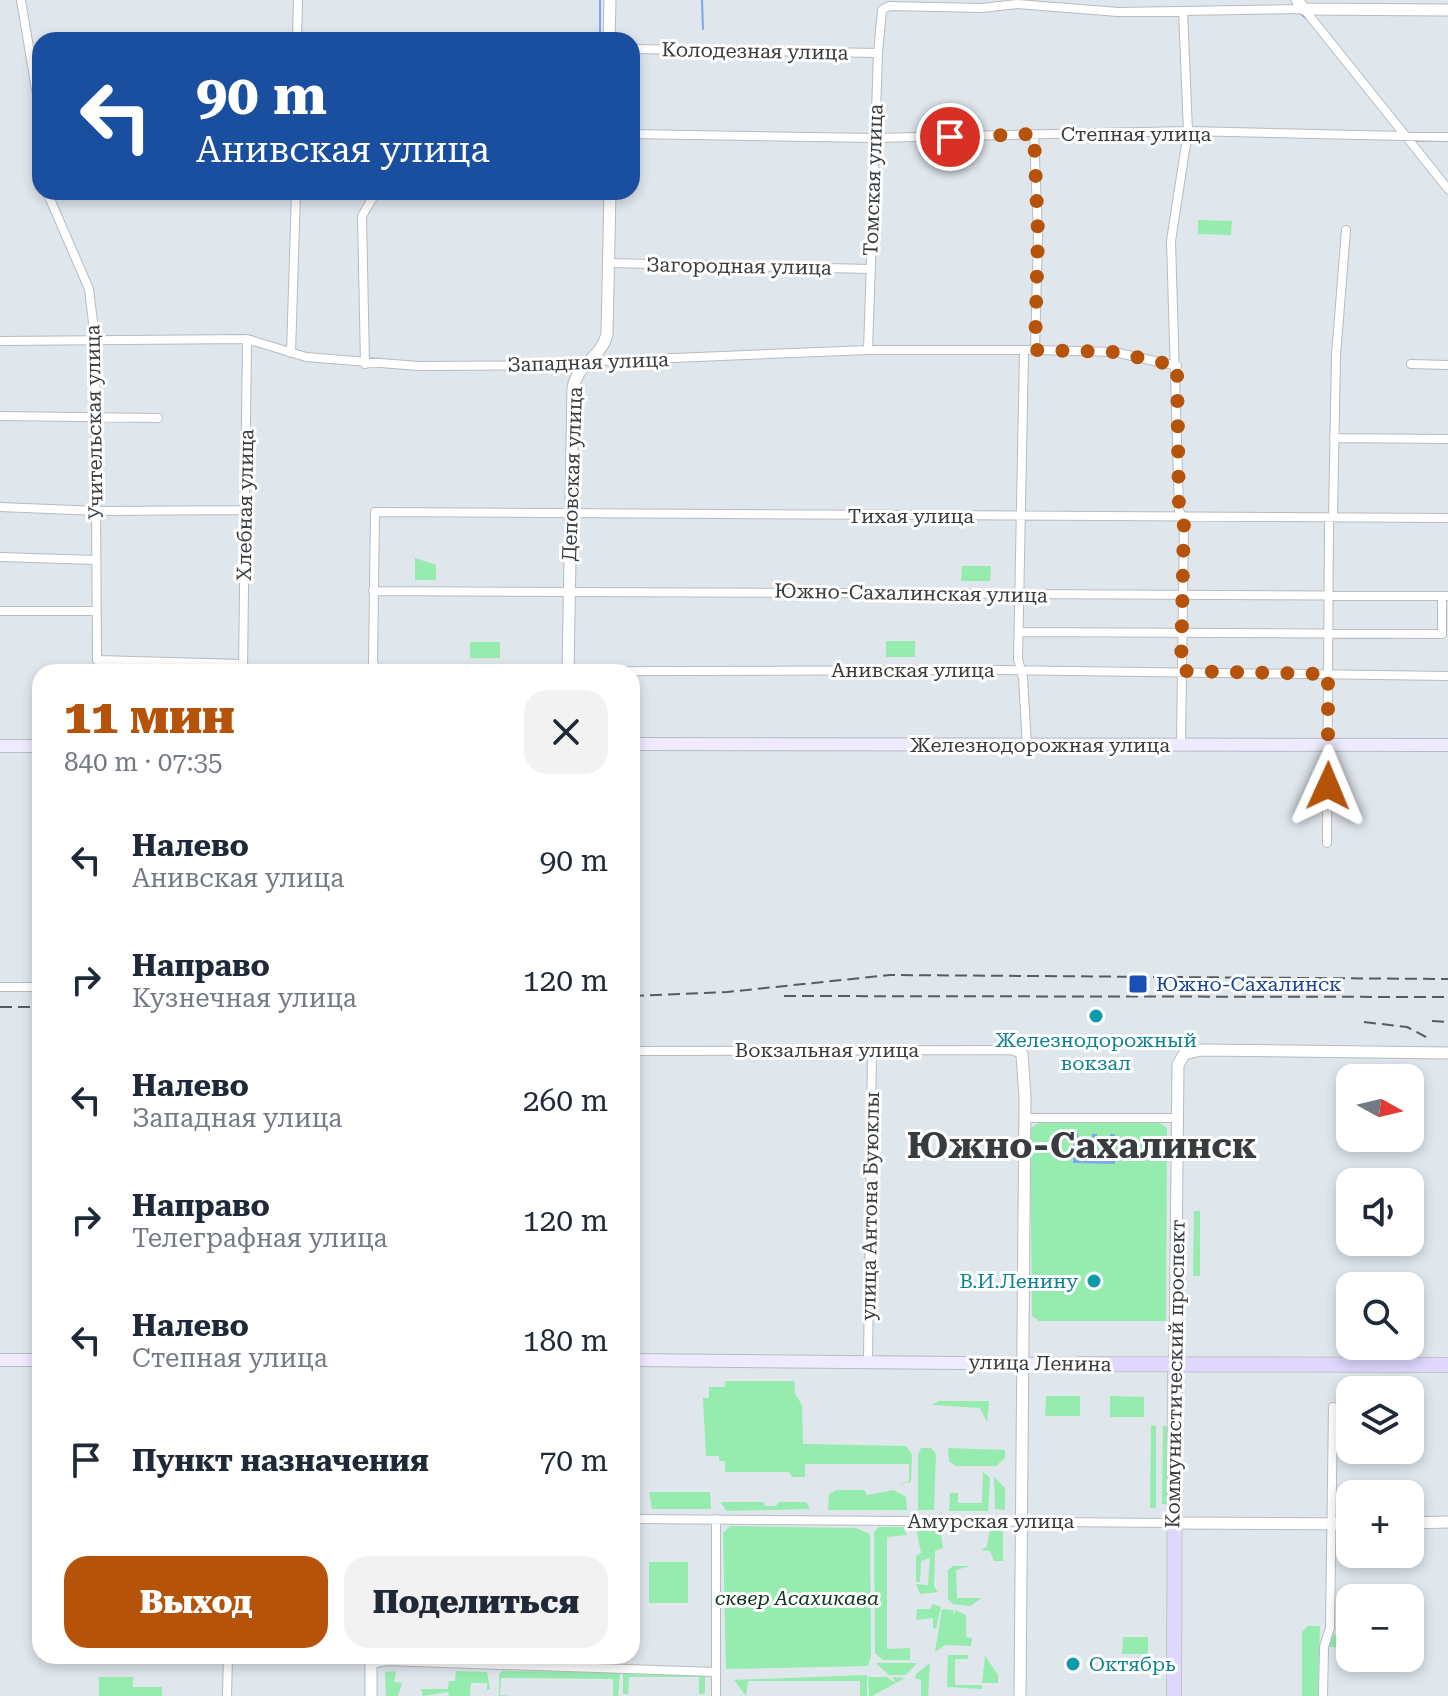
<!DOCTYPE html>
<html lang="ru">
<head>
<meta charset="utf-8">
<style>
	body { margin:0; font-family:"Roboto Serif",serif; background:#f2f2f3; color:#1f2937; height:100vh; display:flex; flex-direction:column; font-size:30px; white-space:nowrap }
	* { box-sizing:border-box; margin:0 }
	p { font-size:26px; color:#747a83 }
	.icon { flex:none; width:44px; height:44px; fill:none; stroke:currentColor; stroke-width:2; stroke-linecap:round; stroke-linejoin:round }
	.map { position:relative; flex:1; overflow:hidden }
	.drawer { position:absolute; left:32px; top:664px; width:608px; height:1000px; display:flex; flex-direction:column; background:#fff; border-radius:24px; box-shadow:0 4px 12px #0003 }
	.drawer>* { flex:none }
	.hud { position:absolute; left:32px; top:32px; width:608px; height:168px; border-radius:24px; box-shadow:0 4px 12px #0003; background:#1a4fa0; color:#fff; overflow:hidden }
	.needle { width:52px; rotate:98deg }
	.fabs { position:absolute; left:1336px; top:1064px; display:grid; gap:16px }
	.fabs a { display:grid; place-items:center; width:88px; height:88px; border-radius:16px; background:#fff; box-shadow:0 4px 12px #0003; font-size:40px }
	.pin { position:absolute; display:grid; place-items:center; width:68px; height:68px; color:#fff; margin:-34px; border:4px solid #fff; border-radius:50%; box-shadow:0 2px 8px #0007 }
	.me { position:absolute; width:88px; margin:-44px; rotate:1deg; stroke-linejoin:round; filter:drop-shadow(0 0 6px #0008) }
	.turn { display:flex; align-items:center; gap:28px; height:168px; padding:0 32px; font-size:36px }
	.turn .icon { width:104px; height:104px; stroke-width:2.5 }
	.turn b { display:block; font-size:56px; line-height:68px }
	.round { display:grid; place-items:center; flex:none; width:84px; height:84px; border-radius:24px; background:#f2f2f3 }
	.summary { display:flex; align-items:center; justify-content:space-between; height:136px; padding:0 32px }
	h1 { font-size:48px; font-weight:800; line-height:60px; color:#b45309 }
	.button { display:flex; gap:16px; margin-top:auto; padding:16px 32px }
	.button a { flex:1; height:92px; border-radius:24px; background:#b45309; color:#fff; font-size:32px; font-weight:800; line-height:92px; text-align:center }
	.button a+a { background:#f2f2f3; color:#1f2937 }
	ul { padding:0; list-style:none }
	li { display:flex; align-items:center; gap:24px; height:120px; padding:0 32px }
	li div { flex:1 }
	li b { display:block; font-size:30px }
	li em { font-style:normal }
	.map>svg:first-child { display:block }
</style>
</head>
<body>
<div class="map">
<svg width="1448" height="1696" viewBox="0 0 1448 1696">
	<rect width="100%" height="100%" fill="#dfe6ec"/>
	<path fill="#96ebaf" d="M1198 220 1232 221 1231 235 1198 234Z
		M415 558 436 565V580H415Z
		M962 566H991L990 581H961Z
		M886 641H915V657H886Z
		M470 642H500V658H470Z
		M1044 1120H1155L1167 1128 1166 1321H1039L1032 1316 1030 1133 1032 1127Z
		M1194 1211H1200V1276H1193Z
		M725 1381H794L795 1394 802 1405 803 1444 906 1446 912 1454 911 1482 899 1484 909 1481V1464H805V1477H792L789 1472H725V1461H719V1456H706L703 1398H709V1387H725Z
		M1046 1396H1080V1416H1045Z
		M1110 1396 1144 1397V1417H1110Z
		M939 1401H989L987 1422 980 1408 932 1405Z
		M1151 1425 1156 1426V1508H1150Z
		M1163 1426H1168L1167 1504H1162Z
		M921 1448H931L936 1454 934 1510H918V1455Z
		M948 1448 1005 1450V1458L996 1466H956L949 1461Z
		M983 1472 990 1478 988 1511H949L950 1493H958V1503H982Z
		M994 1477 1005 1488V1510L995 1509Z
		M837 1490H864L867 1495 894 1490 906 1497 907 1510H828L829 1494Z
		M649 1492H710L711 1509H652Z
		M720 1502H763L765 1506H776L779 1502H806L810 1509 727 1511Z
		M730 1526 856 1528 870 1534 871 1656 868 1666 726 1669 723 1533Z
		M879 1527H903L907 1535 887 1537V1649L910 1648V1660H883L875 1653 874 1532Z
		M940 1527 943 1548 935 1551 934 1587 938 1592 920 1594 916 1584 928 1585 930 1558 921 1561 920 1582H916V1556L921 1553 916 1528Z
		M1003 1528V1561H994L990 1551 981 1550 987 1546 990 1529Z
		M649 1562H688V1603H649Z
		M953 1566H970L956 1570 957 1598H982L970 1606 953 1604 948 1599V1570Z
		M933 1604 941 1607 936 1629 933 1628V1618L916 1620 917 1609H930Z
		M942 1609 953 1610 954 1616 955 1610 966 1615V1637L972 1638 971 1646 945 1645 935 1652Z
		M1308 1626H1320L1318 1696H1302V1632Z
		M1340 1632H1350V1648L1328 1647 1329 1638Z
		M1123 1637H1148V1654H1122Z
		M948 1655H969L967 1659H955V1685H982V1689L947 1687Z
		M985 1656 998 1675V1683H982Z
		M876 1663H917L906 1675H889Z
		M930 1663 928 1696H921V1680L915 1678 916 1674Z
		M396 1671 394 1682 402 1683 398 1696H386L385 1672Z
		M456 1671 487 1672 490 1689 487 1690V1683H471L470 1696H449L448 1692 423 1696 421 1689H448L449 1681H455Z
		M502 1671 620 1672 618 1696H603H613V1679L501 1678 500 1695 510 1696H499V1674Z
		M623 1672 705 1674V1693L692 1696 699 1694V1677H629L628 1694H623Z
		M867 1675V1696H860V1681H748L746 1696 734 1680Z
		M99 1677H133V1687H162V1696H99Z
		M868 1677H887L896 1683 892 1677 905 1678 872 1696H869Z"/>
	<path fill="#80a6f3" d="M1074 1134H1078V1157L1091 1158 1092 1134H1097V1158H1110V1134H1115V1164L1073 1163Z"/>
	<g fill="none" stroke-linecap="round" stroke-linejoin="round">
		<path stroke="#80a6f3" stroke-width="2" d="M702 0 703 29
			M1300 13 1307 19
			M600 35V0"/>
		<g stroke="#b6bcc2" stroke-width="10">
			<path id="minor" d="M21 0 40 113
				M297 40 298 0
				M390 40H403
				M632 49 878 53
				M632 134 874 138 1188 131 1448 137
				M1034 134 1038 234 1035 350
				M47 192 89 289 95 339 97 660 243 664
				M609 263 870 269
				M0 341 247 339 306 357 418 366 568 365 601 361 868 350H1035L1114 352 1177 366
				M868 350 878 53 882 10 889 6 982 8 1017 4 1118 12 1304 9 1448 189
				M1024 352 1018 659 1023 678 1027 746
				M291 353 296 192
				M365 364 362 216 376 192
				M1411 364 1448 365
				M0 416 158 418
				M1334 438 1448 439
				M0 507 98 511 245 510
				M1333 518 1336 355 1346 230
				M1448 518 375 512 373 663 379 672 1003 670 1448 676
				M0 557 96 560
				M373 591 1448 596
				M0 611H95
				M1019 632 1442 634V596
				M243 672 247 339
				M1181 745 1184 518 1179 511 1171 241 1188 131 1183 11
				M1327 843 1329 519
				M0 987H40
				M632 1051 1011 1050 1022 1054
				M1025 1118H1178
				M868 1361 872 1050
				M632 1519 1174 1523
				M371 1664 386 1661 716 1672
				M227 1696 228 1656
				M716 1696V1519
				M1323 1696 1324 1647 1330 1628 1333 1407"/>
		</g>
		<g stroke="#b6bcc2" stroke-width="13">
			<path id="tertiary" d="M1297 0 1304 9 1448 10
				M609 40 610 0
				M568 672 573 388C577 364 602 357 607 334L610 192
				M1175 1365 1178 1065 1184 1054 1201 1050 1448 1053
				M1174 1523 1350 1524
				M1410 1523 1448 1522
				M371 1656V1696
				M1020 1696 1025 1097 1022 1054"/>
		</g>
		<g stroke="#b6bcc2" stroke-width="14">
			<path id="secondary" d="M632 744 1448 745
				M0 746H40
				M0 1360H40
				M632 1360 1078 1364"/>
		</g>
		<g stroke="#c4c4c5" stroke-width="16">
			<path id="primary" d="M1078 1364 1448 1365
				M1174 1696 1175 1365"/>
		</g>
		<use href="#minor" stroke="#fff" stroke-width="8"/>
		<use href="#tertiary" stroke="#fff" stroke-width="11"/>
		<use href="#secondary" stroke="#efebfe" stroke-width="12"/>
		<use href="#primary" stroke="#dfd7fe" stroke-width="14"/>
		<path stroke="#585c5e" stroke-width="2" stroke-dasharray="12 6" stroke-linecap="butt" d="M632 996 727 992 890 975 1448 979
			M784 996 1448 997
			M0 1007H40
			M1432 1021 1448 1022
			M1364 1022 1407 1027 1426 1037"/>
	</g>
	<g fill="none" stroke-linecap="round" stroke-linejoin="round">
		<path stroke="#b45309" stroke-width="14" stroke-dasharray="0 25.2" d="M950 137 1034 134 1038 234 1035 350 1114 352 1177 366 1179 511 1184 518 1181 671 1328 674V786"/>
	</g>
	<rect fill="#1a4fb4" stroke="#fff" stroke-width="3" x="1128" y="974" width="20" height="20" rx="4"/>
	<g fill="#0f9aa8" stroke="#fff" stroke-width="3">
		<circle cx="1096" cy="1016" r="8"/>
		<circle cx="1094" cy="1281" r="8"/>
		<circle cx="1073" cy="1664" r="8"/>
	</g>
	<g text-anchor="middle" stroke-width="6" stroke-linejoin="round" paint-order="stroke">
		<g font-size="20" fill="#393c3e" stroke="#fff">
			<text transform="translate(755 51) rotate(1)" y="7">Колодезная улица</text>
			<text x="1136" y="141">Степная улица</text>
			<text transform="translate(873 180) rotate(-88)" y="7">Томская улица</text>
			<text transform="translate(739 266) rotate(1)" y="7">Загородная улица</text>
			<text transform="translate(588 362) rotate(-2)" y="7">Западная улица</text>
			<text transform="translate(94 422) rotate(-91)" y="7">Учительская улица</text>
			<text transform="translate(572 474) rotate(-88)" y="7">Деповская улица</text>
			<text transform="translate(245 505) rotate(-89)" y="7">Хлебная улица</text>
			<text x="911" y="523">Тихая улица</text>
			<text transform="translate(911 593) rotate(1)" y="7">Южно-Сахалинская улица</text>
			<text x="913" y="677">Анивская улица</text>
			<text x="1040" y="752">Железнодорожная улица</text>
			<text x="827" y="1057">Вокзальная улица</text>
			<text transform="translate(870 1206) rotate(-89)" y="7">улица Антона Буюклы</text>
			<text transform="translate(1040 1363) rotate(1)" y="7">улица Ленина</text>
			<text transform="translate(1175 1374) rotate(-89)" y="7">Коммунистический проспект</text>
			<text x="991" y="1528">Амурская улица</text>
		</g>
		<g font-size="20" fill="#164399" stroke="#fff" text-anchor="start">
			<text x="1156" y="991">Южно-Сахалинск</text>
		</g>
		<g font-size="20" fill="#0d838f" stroke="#fff">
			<text x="1096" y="1047">Железнодорожный<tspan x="1096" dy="23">вокзал</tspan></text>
			<text x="1078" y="1288" text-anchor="end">В.И.Ленину</text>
			<text x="1089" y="1671" text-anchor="start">Октябрь</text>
		</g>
		<g font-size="20" font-style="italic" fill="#0e341c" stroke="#fff">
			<text x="797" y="1605">сквер Асахикава</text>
		</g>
		<g font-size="36" font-weight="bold" fill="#393c3e" stroke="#fff">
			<text x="1082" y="1158">Южно-Сахалинск</text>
		</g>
	</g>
</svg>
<div class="fabs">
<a><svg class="needle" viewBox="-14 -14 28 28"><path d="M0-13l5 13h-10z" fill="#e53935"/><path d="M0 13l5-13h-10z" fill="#747a83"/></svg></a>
<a><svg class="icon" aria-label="sound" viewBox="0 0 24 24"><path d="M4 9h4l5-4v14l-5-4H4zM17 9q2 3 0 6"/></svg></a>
<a><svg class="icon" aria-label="search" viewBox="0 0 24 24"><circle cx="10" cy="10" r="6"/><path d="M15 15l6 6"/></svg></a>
<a><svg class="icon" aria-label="layers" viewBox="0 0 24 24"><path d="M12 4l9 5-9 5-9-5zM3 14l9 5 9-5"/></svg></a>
<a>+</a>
<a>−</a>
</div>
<div class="pin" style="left:950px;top:137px;background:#d93025"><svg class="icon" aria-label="arrive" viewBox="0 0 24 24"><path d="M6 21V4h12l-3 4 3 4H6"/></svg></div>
<svg class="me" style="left:1328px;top:786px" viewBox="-20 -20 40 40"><path d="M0-17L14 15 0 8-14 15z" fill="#b45309" stroke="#fff" stroke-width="4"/></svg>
<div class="hud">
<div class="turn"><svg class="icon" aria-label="left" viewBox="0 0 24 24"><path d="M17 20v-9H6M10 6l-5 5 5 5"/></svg><div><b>90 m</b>Анивская улица</div></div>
</div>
<section class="drawer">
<div class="summary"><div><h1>11 мин</h1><p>840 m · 07:35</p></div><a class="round"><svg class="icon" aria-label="close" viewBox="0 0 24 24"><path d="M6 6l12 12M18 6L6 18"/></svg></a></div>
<ul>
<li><svg class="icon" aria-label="left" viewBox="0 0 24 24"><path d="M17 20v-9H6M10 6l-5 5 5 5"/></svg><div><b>Налево</b><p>Анивская улица</p></div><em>90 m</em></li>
<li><svg class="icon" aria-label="right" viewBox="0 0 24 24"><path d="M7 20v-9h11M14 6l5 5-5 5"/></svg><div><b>Направо</b><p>Кузнечная улица</p></div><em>120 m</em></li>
<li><svg class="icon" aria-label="left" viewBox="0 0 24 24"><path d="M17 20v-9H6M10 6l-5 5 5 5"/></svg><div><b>Налево</b><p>Западная улица</p></div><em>260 m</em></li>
<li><svg class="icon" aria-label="right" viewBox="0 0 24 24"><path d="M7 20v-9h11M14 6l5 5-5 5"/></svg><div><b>Направо</b><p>Телеграфная улица</p></div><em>120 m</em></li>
<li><svg class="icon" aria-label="left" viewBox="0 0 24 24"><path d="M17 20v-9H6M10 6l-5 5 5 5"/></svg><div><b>Налево</b><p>Степная улица</p></div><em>180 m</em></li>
<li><svg class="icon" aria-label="arrive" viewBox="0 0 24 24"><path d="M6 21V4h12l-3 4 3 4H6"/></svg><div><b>Пункт назначения</b></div><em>70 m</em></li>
</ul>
<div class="button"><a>Выход</a><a>Поделиться</a></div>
</section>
</div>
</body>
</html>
